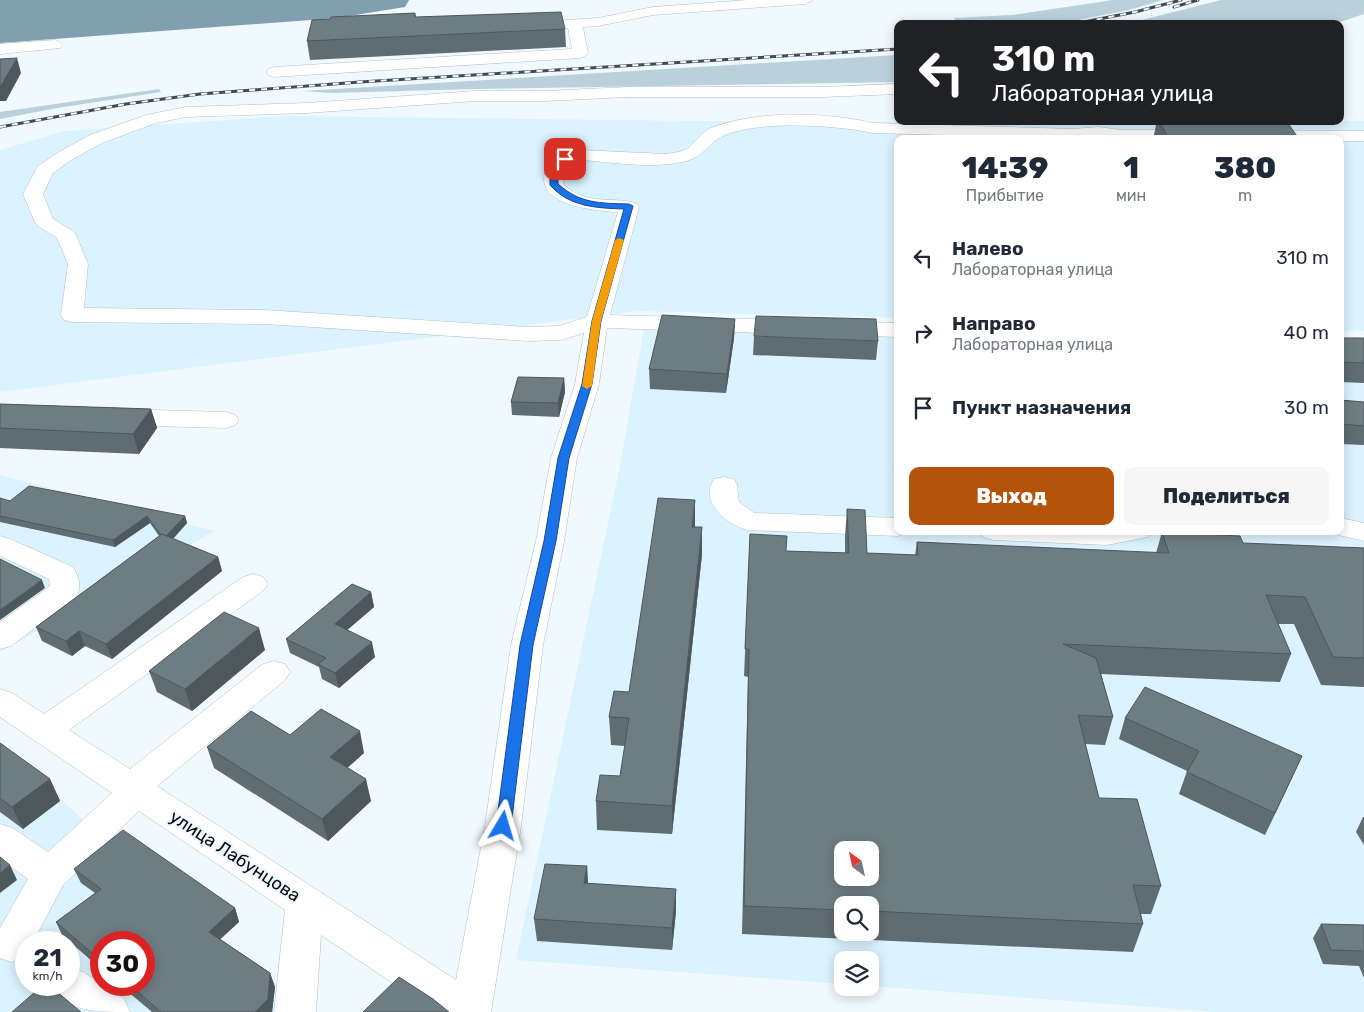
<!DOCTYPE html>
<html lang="ru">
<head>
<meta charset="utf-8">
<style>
	body { margin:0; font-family:Rubik,sans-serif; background:#f6f6f7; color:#1f2937; height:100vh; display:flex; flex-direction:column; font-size:19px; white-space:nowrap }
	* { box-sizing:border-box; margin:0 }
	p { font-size:16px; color:#747a83 }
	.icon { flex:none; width:28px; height:28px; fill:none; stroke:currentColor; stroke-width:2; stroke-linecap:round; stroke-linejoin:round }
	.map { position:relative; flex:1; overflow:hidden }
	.sheet { position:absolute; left:894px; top:135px; width:450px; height:400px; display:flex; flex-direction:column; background:#fff; border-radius:10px; box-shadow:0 2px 12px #0003 }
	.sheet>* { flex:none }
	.hud { position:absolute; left:894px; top:20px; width:450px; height:105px; border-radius:10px; box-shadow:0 2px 12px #0003; background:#202124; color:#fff; overflow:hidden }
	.needle { width:32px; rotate:327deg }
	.controls { position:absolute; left:834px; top:841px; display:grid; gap:10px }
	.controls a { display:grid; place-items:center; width:45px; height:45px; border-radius:10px; background:#fff; box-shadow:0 2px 12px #0003; font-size:25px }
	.speed { position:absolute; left:15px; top:931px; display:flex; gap:10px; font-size:25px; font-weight:700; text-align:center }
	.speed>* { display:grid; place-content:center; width:65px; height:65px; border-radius:50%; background:#fff; box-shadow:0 2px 12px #0003; line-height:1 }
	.speed small { font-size:12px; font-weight:400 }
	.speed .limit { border:8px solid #d22; background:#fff; color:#111 }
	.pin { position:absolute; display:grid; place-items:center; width:42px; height:42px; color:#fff; margin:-21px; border-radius:10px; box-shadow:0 2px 8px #0006 }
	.me { position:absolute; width:55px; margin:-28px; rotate:7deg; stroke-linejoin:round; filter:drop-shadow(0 0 4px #0008) }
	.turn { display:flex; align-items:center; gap:18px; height:105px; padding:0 15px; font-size:22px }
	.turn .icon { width:65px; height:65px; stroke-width:2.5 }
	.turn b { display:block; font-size:35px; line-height:42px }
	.eta { display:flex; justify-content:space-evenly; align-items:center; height:85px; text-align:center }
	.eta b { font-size:30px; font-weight:800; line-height:35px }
	.button { display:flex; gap:10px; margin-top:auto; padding:10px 15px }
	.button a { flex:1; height:58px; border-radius:10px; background:#b45309; color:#fff; font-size:20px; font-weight:800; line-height:58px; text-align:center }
	.button a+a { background:#f6f6f7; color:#1f2937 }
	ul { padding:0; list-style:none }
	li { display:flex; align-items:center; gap:15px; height:75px; padding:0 15px }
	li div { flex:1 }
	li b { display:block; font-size:19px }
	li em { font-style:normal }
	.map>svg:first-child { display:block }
</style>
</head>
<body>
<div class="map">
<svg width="1364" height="1012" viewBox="0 0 1364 1012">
	<rect width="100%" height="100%" fill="#f0f9fe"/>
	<path fill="#dbf3ff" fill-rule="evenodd" d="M286 116 784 122 1364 121V331L1340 330V139H898L897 318 638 311 0 392V150L65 131Z
		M644 329 897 336 898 531H1340V349L1364 350V1012H1216L870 986V960H842V984L516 960 619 471ZM842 850H870V878H842ZM842 905H870V932H842Z
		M0 475 215 531 0 652Z
		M0 742 287 1012H0ZM26 942H69V985H26ZM101 942H144V985H101Z"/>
	<path fill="#bad1dc" d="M1113 0H1163L1129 10 1057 24 1037 20 958 23 954 18 1013 15Z
		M1221 0H1364V14L1334 24H1126Z
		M897 55V82L473 89 331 93 303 91Z
		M159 89 161 92 57 108 0 119V112Z"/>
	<path fill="#81a0af" d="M0 0H409L405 7 337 18 0 43Z"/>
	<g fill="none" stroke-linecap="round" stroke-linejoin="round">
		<g stroke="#b0c0c7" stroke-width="1">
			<path id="minor" d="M748 0H813L806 4 653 15 598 26 583 27 588 53 585 56 580 58 274 77 268 75 266 72 268 69 274 67 572 49 568 28 551 27 549 24 551 21 598 18 653 7Z
				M55 40 60 42 63 45 60 48 0 54V44Z
				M898 84V94L823 97H627L546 101H475L307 113 186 117 156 123 102 143 71 160 53 173 43 194 53 219 73 231 76 235 88 264 84 308 265 310 528 327 559 326 587 317 618 212C599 211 551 207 545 185 543 180 545 174 545 169L559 155 579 150 666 154C673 153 682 152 688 148 696 142 702 132 711 128 757 110 825 112 873 123L1072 129 1099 127 1121 130 1193 129 1199 130 1202 134 1199 138 1195 139C1088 139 981 136 873 133 836 125 758 120 723 136 707 143 706 157 682 162 651 169 611 162 580 160L571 163 563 170V184C588 206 607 196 636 203L639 207 610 315 791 320 799 322 802 327 799 332 791 334 607 328 599 384 577 458 564 541 543 645 521 826 491 1012H436L321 935 316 1012H274L285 910 139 811 63 885 33 942H26L25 957 11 962 0 958V928L28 879 0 859V824L13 828 48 852 112 793 0 717V689L12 693 44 714 243 577 253 574 263 577 268 584 263 591 69 730 130 769 263 664 274 661 285 664 290 672 285 680 157 786 456 980 485 826 511 645 536 541 551 458 575 384 584 333 561 340 528 341 265 324 72 322 64 320 61 315 68 264 57 238 38 226 35 222 23 194 38 166 59 152 90 135 146 115 186 107 307 103 475 91H546L627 87H823Z
				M1261 131H1364V141H1340V139H1254L1252 136 1255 132Z
				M839 321 898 323V337L839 335 831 333 828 328 831 323Z
				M116 409 226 412 235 415 239 420 235 425 226 428 116 425 107 422 103 417 107 412Z
				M724 477 734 479 737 485 739 502 754 513 898 518V531H909L898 536 747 530C726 524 699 502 714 479Z
				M1340 518 1364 523V541L1330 533 1329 531H1340Z
				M979 531H1151L1147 537 1107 545 993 540 983 537Z
				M0 536 10 539 73 567C79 577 82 587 76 597L11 646 0 649V622L50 586 49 579 0 556Z
				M69 967 83 972 124 999 130 1012C96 1012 65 1012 49 985H69Z"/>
		</g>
		<use href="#minor" fill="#fff" fill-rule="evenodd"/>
		<g stroke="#444b4e" stroke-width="3">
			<path id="rail" d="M1174 7 1198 0
				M1073 24 1135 12 1181 0
				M0 127 126 104 200 94 360 82 898 49"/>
		</g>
		<use href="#rail" stroke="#f0f9fe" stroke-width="2" stroke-dasharray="6" stroke-linecap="butt"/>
	</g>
	<path fill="#5f6c72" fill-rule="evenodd" d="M415 13 416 17 565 29 566 47 310 60 307 41 330 19Z
		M1157 121H1265L1299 139H1153Z
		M735 319 734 338 726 393 650 389 649 369Z
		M754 336 878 341 876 360 753 355Z
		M1340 338H1364V383L1340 382Z
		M564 378 565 392 559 417 512 415 511 402Z
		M1340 400 1364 402V445L1340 444Z
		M0 404 151 409 157 428 139 454 0 448Z
		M0 498 10 501 185 516 187 523 173 539 218 557 222 571 112 659 85 646 72 656 42 641 36 627 159 536 150 523 115 547 0 522Z
		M847 509 867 553 915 555 917 542 1156 553 1162 532 1243 543 1364 548V687L1321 685 1294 624H1278L1291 654 1280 682 1101 674 1113 717 1105 745 1085 744 1099 798 1161 886 1151 914H1141L1143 924 1133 952 742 934 748 677 744 676 750 534 786 551 845 553V536ZM842 905H870V932H842Z
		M695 527 702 554 672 834 597 830 596 801 620 776 625 746 611 745 609 717 629 692Z
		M371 592 374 607 347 630 375 657 339 688 322 679 319 667 290 653 286 639Z
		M265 650 192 711 157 692 149 671Z
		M1125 718 1302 756 1265 835 1179 794 1187 771 1119 739Z
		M290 735 364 753 347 768 371 801 328 841 214 768 207 747Z
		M0 743 50 779 60 801 23 829 0 812Z
		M1363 817H1364V845L1356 832Z
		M587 866 588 883 676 911 672 950 537 941 534 919Z
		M74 869 235 908 239 922 220 939 270 973 275 987 272 1012H152L120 985H144L101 942V969L62 935 56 922 95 893 81 883Z
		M1321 924 1364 925V978L1359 966 1323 964 1313 938Z"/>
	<path fill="#4d585c" d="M17 58 21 73 6 101H0V86Z
		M735 319 734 338 726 393 727 374Z
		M564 378 565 392 559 417 558 403Z
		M151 409 157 428 139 454 133 434Z
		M695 500V527H692Z
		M147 516 150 523 115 547 113 540Z
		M185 516 187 523 166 546 164 539Z
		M702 527V554L672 834V806Z
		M218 557 222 571 112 659 106 644Z
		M42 580 45 588 0 620V610Z
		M371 592 374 607 338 638 335 624Z
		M259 628 265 650 192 711 185 689Z
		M79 631 85 646 72 656 66 641Z
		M372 642 375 657 339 688 335 673Z
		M360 731 364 753 335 779 330 757Z
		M1302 756 1292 778 1265 835 1275 813Z
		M50 779 60 801 23 829 12 807Z
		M366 779 371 801 328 841 322 819Z
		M10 865 17 880 0 893V873Z
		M587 866 588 888 584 883Z
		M676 889V911L672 950V928Z
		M235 908 239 922 214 945 209 932Z
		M270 973 275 987 272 1012H255Z"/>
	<path fill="#6e7d84" stroke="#4d585c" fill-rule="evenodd" d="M561 12 565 29 307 41 312 20 330 19 331 17 415 13V17Z
		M17 58 1 86H0V59Z
		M1159 121 1287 122 1299 139H1169Z
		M662 315 735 319 727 374 649 369Z
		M756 316 876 319 878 341 754 336Z
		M1340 338H1364V363L1340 362Z
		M518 377 564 378 558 403 511 402Z
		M1340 400 1364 402V426L1340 424Z
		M0 404 151 409 133 434 0 428Z
		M29 486 185 516 166 536 162 534 161 535 147 516 113 540 0 516V498L10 501Z
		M658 498 695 500 692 527H702L672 806 596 801 600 775 620 776 629 718 609 717 614 691 629 692Z
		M847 509 865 510 867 553 918 555 917 542 1169 553 1162 532 1240 536 1243 543 1364 548V658L1333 657 1305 597 1266 595 1291 654 1063 644 1096 658 1113 717 1078 715 1099 798 1137 799 1161 886 1133 885 1143 924 870 911V905H842V910L744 906 749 649H745L750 534 787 536 786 551 849 553ZM842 850H870V878H842Z
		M162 534 218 557 106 644 79 631 66 641 36 627Z
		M0 559 42 580 0 610Z
		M352 584 371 592 335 624 372 642 335 673 318 664 326 658 286 639Z
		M224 612 259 628 185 689 149 671Z
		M1145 687 1302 756 1275 813 1187 772 1199 751 1125 718Z
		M321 709 360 731 330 757 366 779 322 819 207 747 251 711 290 735Z
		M0 743 50 779 12 807 0 798Z
		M123 830 235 908 209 932 270 973 268 999 255 1012H161L130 985H144V942H101V961L56 922 101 889 74 869Z
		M0 857 10 865 0 873Z
		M545 864 587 866 584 883 676 889 672 928 534 919Z
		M1321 924 1364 925V951L1331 950Z
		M399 977 433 999 449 1012H363Z
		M43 985H49L81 1012H12Z"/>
	<path fill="#1a73e8" stroke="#114b97" d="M562 157 569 159 558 170V184C581 204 599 203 629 204L633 206 601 321 592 384 569 458 556 541 533 645 511 826 509 830 503 832 498 830 496 826 520 645 544 541 558 458 582 384 592 321 624 209C597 208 569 207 550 185V169Z"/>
	<path fill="#f59e0b" d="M619 238 624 240 601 321 592 386 587 389 582 386 592 321 615 240Z"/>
	<g text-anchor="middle" stroke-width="5" stroke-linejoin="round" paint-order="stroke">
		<g font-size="18" fill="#070c0f" stroke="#f0f9fe">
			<text transform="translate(235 856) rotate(33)" y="6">улица Лабунцова</text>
		</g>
	</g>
</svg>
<div class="controls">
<a><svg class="needle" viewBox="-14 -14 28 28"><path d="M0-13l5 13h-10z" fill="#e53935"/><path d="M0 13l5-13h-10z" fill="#747a83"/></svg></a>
<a><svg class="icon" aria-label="search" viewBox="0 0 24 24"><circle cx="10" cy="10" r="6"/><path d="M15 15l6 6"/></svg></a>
<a><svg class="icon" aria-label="layers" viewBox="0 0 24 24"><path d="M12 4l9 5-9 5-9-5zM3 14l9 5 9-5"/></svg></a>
</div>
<div class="speed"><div>21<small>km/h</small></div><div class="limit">30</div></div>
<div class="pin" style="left:565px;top:159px;background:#d93025"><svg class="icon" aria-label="arrive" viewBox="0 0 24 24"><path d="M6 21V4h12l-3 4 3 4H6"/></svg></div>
<svg class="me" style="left:503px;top:826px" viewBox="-20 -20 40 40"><path d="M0-17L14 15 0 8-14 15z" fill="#1a73e8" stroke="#fff" stroke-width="4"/></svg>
<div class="hud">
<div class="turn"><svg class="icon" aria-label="left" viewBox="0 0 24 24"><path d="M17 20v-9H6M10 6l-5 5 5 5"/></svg><div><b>310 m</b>Лабораторная улица</div></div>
</div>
<section class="sheet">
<div class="eta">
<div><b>14:39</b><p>Прибытие</p></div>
<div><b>1</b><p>мин</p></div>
<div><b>380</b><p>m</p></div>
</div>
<ul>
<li><svg class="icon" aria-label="left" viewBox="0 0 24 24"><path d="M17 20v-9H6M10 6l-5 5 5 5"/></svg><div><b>Налево</b><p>Лабораторная улица</p></div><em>310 m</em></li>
<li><svg class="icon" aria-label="right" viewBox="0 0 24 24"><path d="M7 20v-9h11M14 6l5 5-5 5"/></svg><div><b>Направо</b><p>Лабораторная улица</p></div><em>40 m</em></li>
<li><svg class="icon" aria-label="arrive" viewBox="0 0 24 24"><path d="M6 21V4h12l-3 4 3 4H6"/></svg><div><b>Пункт назначения</b></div><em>30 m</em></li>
</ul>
<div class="button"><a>Выход</a><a>Поделиться</a></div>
</section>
</div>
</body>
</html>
